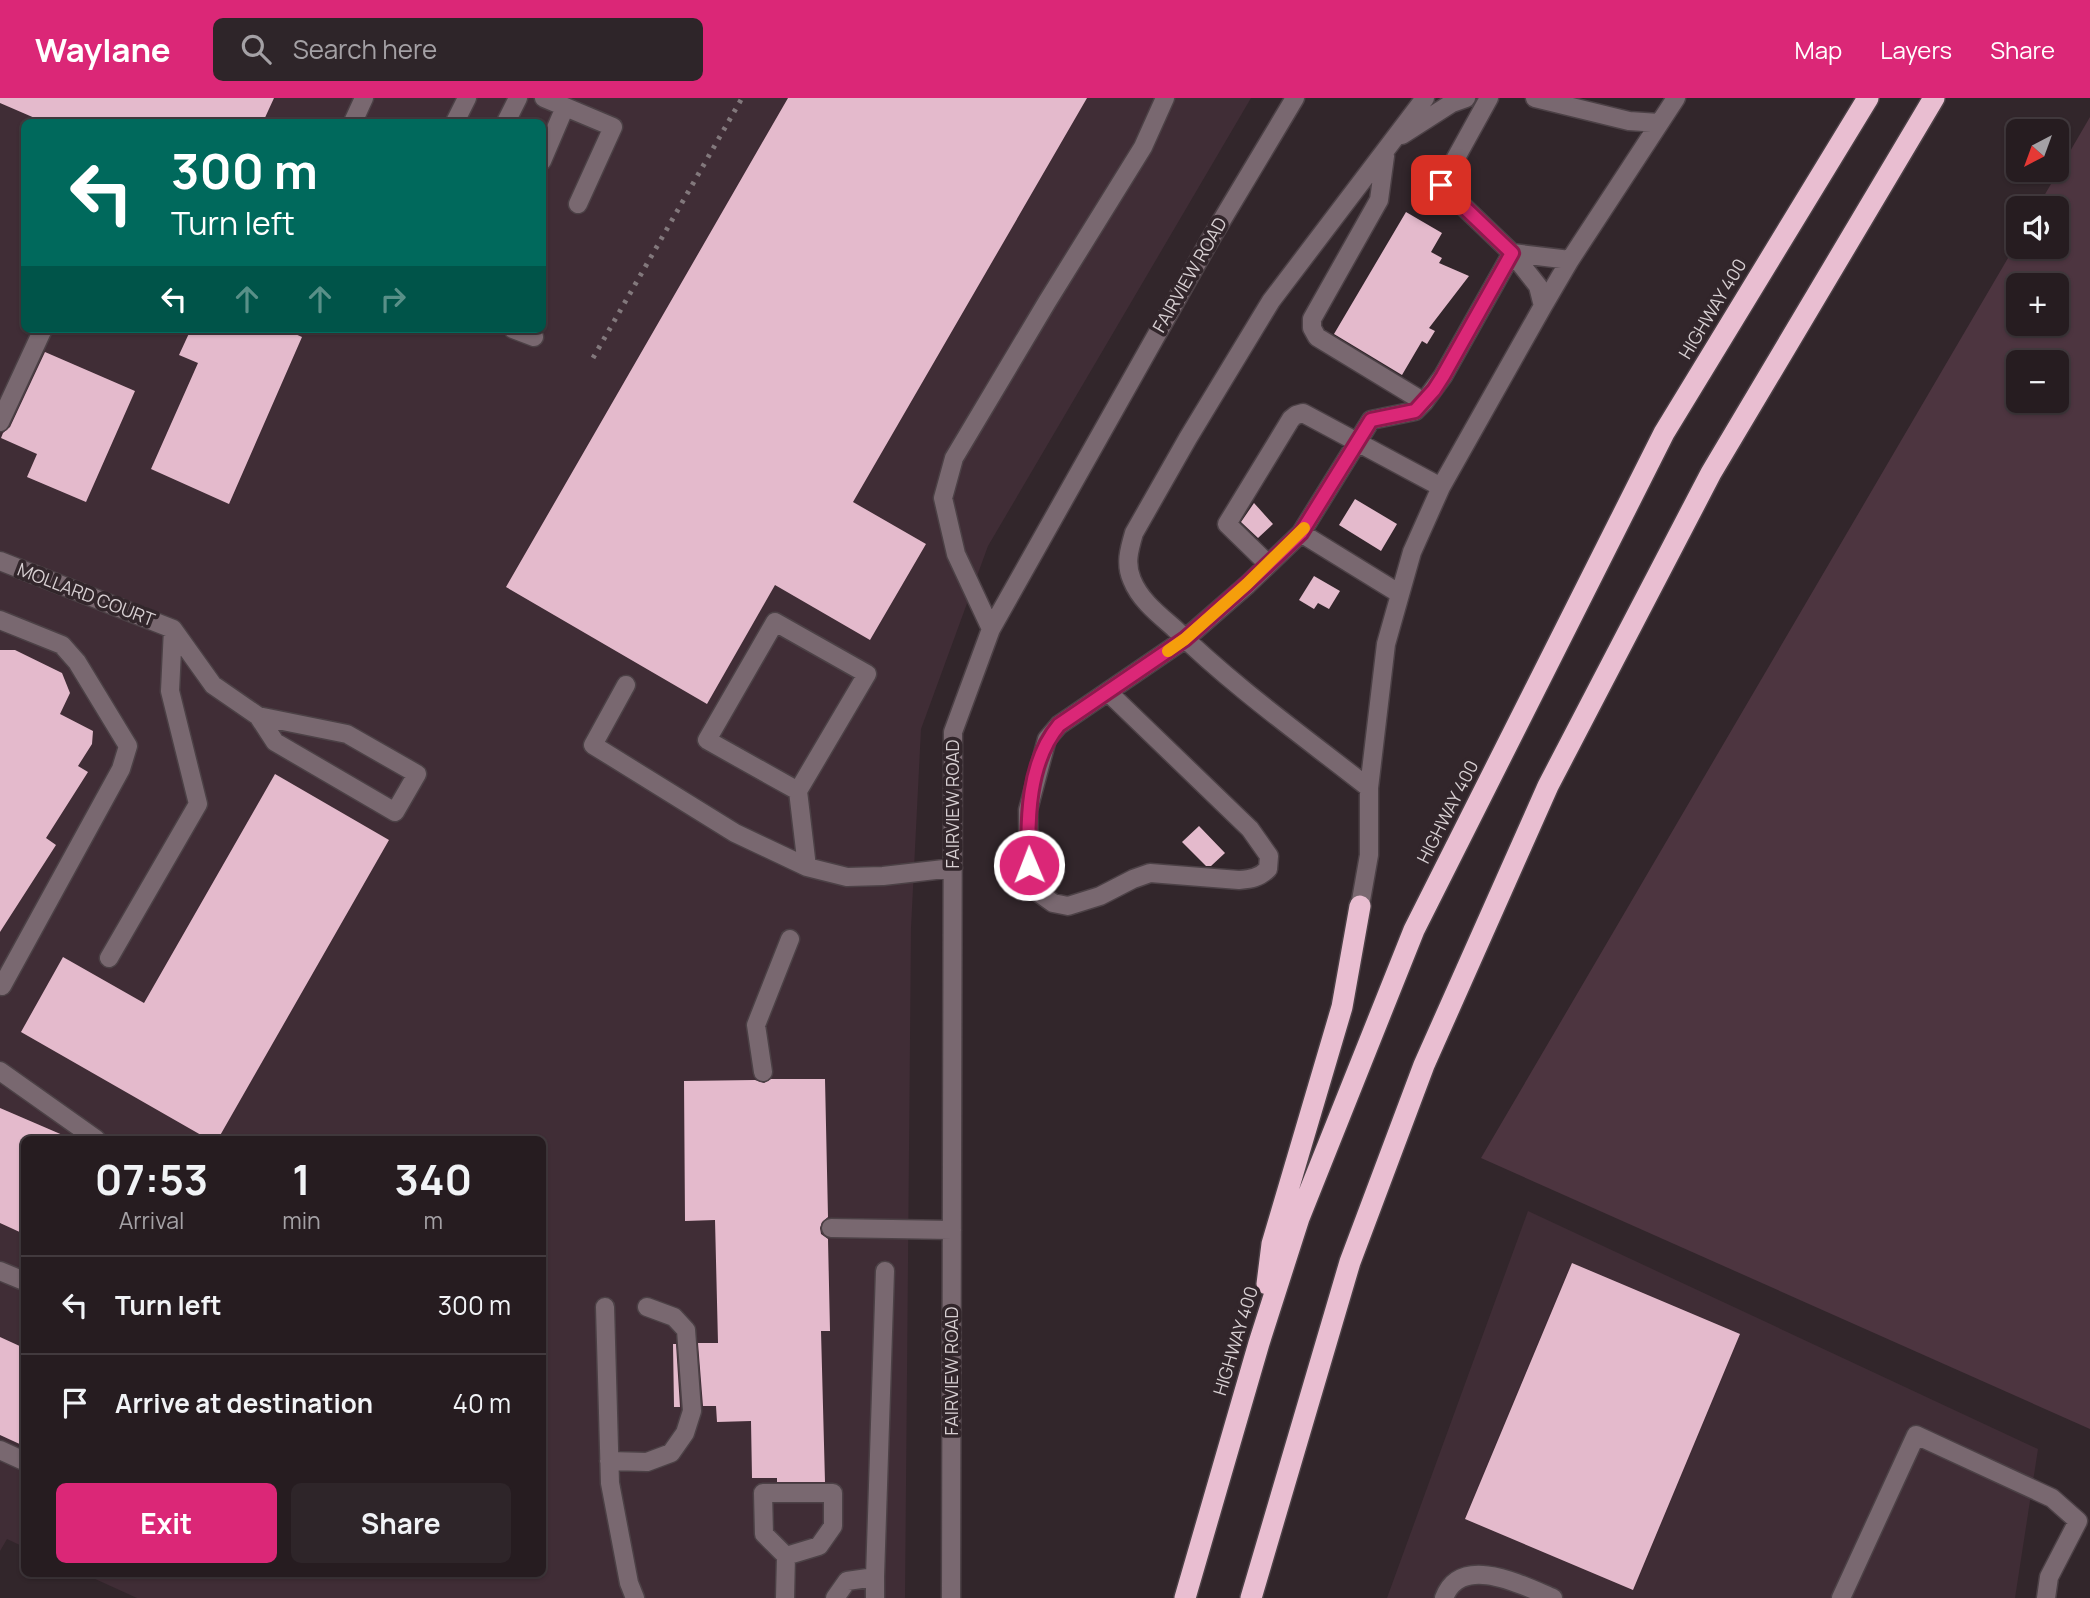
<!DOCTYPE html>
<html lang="en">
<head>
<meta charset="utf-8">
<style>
	body { margin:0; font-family:Manrope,sans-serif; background:#2e2529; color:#f1f3f6; height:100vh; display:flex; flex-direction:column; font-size:26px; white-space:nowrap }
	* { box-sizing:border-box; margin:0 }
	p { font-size:23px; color:#a4a1a5 }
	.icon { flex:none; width:38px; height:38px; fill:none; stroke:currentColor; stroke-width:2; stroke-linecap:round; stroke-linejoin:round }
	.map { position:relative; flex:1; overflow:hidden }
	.details { position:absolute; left:21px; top:1038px; width:525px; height:441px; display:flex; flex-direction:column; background:#261c20; border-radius:10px; box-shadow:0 2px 5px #0004,0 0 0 2px #423a3e }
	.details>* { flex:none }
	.banner { position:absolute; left:21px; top:21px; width:525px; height:214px; border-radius:10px; box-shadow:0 2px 5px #0004,0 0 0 2px #423a3e; background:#00695c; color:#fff; overflow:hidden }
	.needle { width:46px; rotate:221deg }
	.controls { position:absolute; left:2006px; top:21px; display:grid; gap:14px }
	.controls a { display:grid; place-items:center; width:63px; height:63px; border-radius:10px; background:#261c20; box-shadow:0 2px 5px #0004,0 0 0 2px #423a3e; font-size:35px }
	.pin { position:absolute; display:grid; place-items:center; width:60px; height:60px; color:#fff; margin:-30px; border-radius:14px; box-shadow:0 4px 10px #0006 }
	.me { position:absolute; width:77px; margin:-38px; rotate:359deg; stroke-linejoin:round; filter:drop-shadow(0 0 5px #0008) }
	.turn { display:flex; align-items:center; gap:24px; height:147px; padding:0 35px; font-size:32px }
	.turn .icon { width:91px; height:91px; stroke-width:2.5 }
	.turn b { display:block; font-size:49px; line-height:60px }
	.lanes { display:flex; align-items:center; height:66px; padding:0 35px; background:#0003; justify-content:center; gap:35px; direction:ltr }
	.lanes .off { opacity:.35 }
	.eta { display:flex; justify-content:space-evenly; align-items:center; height:119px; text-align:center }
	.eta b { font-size:42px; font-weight:700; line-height:49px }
	.action { display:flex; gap:14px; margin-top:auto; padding:14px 35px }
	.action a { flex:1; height:80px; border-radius:10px; background:#db2777; color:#fff; font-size:28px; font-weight:700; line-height:80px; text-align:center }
	.action a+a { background:#2e2529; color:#f1f3f6 }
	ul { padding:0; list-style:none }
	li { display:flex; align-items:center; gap:21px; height:98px; padding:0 35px; border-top:2px solid #423a3e }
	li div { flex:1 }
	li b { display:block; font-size:26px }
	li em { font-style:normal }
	header { display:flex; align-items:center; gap:42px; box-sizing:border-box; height:98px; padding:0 35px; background:#db2777; color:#fff }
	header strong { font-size:33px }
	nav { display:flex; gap:38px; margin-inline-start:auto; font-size:24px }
	.search { width:490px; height:63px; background:#2e2529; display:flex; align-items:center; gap:18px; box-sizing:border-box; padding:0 24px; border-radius:10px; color:#a4a1a5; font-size:26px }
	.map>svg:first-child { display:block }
</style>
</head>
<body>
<header>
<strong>Waylane</strong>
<div class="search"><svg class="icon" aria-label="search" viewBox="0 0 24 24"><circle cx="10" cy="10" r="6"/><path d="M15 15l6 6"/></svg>Search here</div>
<nav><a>Map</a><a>Layers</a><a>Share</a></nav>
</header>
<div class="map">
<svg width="2090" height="1500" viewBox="0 0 2090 1500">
	<rect width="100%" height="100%" fill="#32262b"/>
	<path fill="#402d36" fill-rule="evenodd" d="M0 0H1251L988 448 921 631 911 830 905 1500H137L82 1475H542V1041H24V1449L7 1441 0 1453ZM24 24H542V231H24Z
		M1528 1113 2038 1351 2015 1500H1387Z"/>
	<path fill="#4d3540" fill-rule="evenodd" d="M2090 19V1331L1481 1060 2018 143V149H2056V110H2037ZM2018 187H2056V226H2018ZM2018 264H2056V303H2018Z"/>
	<path fill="#e4bacc" d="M0 0H274L263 24H44L0 5Z
		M788 0H1087L853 404 926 446 870 542 775 487 707 606 506 489Z
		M1406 114 1442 135 1431 154 1442 160 1439 165 1469 178 1429 230 1435 233 1427 246 1422 243 1402 277 1334 236Z
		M191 231H284L302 239 229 406 151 371 198 265 179 257Z
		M45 254 135 293 86 404 27 379 37 356 1 340 3 335 10 329Z
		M1355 401 1397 426 1381 453 1339 427Z
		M1254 405 1273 426 1258 440 1241 424Z
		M1314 478 1340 493 1329 511 1318 505 1314 511 1299 502Z
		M0 552H15L62 575 70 595 60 616 93 633 92 646 78 668 88 674 46 740 56 747 0 834Z
		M275 676 389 742 218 1041H208L21 934 63 859 144 905Z
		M1199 728 1225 755 1211 768H1206L1182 744Z
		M771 981H825L828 1119 822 1124 820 1130 821 1136 828 1141 830 1233H821L825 1384H777V1380H752L751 1323 717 1324 716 1308H703L698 1245H718L715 1122 685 1123 684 983 755 982 764 985Z
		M0 1010 72 1041H24V1136L0 1125Z
		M1572 1165 1740 1236 1633 1492 1465 1421Z
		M0 1239 24 1250V1348L0 1337Z
		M673 1246H676L680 1309H674Z"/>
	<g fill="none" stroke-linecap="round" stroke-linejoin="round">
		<g stroke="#4c4146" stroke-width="21">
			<path id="minor" d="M544 0 613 29 578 106
				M1535 0 1629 23 1659 25
				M353 24 364 0
				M455 24 467 0
				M506 24 518 0
				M1402 37 1452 5 1466 0
				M1385 58 1379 102 1312 221V230L1317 239 1424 304
				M542 63 565 9
				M1512 155 1538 188 1543 208
				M1512 155 1570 162
				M513 231 534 239
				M0 324 43 231
				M1301 435 1400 496
				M0 463 173 531
				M1268 466 1227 426 1291 321 1296 317 1303 315 1441 389
				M0 522 62 547 77 564 128 648 121 671 2 888
				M173 531 213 587 258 618 275 644 395 714 417 676 347 636 258 618
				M991 531 956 456 943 400 954 360 1047 204 1143 49 1165 0
				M626 587 593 647 735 735 807 769 847 779 883 778 953 770
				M1108 594 1250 731 1269 758 1268 771C1259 780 1251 781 1239 782L1150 775 1133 781 1100 798 1068 808 1053 805 1039 795 1029 782 1028 712 1047 641 1059 627 1185 541 1247 487 1301 435 1371 322 1415 313 1424 304 1443 278 1512 155 1441 87 1489 0
				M1369 690C1303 638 1234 589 1174 530 1158 516 1140 502 1132 482 1125 466 1129 452 1134 435L1188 340 1271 203 1425 0
				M798 693 867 576 775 524 707 642 798 693 807 769
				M1360 808 1369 757V690L1386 546 1412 454 1441 389 1543 208 1570 162 1676 0
				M109 860 198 706 170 593 173 531
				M0 973 96 1041
				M763 974 756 927 790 841
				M831 1130 952 1132
				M0 1173 24 1183
				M605 1209 610 1385 629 1485 635 1500
				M0 1352 24 1363
				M609 1363 647 1364 671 1355 685 1335 692 1313 686 1232 674 1219 647 1209
				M875 1479 885 1173
				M785 1500 786 1458 764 1436 763 1395H833V1428L819 1448 786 1458
				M835 1500 847 1483 875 1479V1500
				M951 1500 953 634 991 531 1210 142 1295 0
				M1444 1500C1461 1455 1522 1487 1553 1500
				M1841 1500 1916 1337 2052 1400 2078 1423 2049 1479 2046 1500"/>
		</g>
		<g stroke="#4c4146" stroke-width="24">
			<path id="highway" d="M1267 1186 1272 1146 1342 909 1360 808
				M1185 1500 1259 1245 1299 1120 1414 832 1664 335 1868 0
				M1251 1500 1350 1164 1424 967 1548 688 1711 375 1934 0"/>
		</g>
		<use href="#minor" stroke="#796870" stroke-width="18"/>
		<use href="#highway" stroke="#e9bed1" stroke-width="21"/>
		<path stroke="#82787c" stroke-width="5" stroke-dasharray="3.5 7" stroke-linecap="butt" d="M593 260 742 0"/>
	</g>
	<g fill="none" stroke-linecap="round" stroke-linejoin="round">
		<g stroke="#8e194d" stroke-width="18">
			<path id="route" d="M1029 767C1027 721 1028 664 1059 627L1185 541 1247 486 1301 435 1371 322 1415 313 1434 292 1443 278 1512 155 1441 87"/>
		</g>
		<use href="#route" stroke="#db2777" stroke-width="12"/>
		<path stroke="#f59e0b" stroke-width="12" d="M1168 553 1185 541 1247 486 1304 430"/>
	</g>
	<g text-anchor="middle" stroke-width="7" stroke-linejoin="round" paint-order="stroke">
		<g font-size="18" fill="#d7cfd2" stroke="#32262b">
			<text transform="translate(1190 177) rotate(-60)" y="6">FAIRVIEW ROAD</text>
			<text transform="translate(1713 211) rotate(-59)" y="6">HIGHWAY 400</text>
			<text transform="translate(86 497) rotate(21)" y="6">MOLLARD COURT</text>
			<text transform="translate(953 706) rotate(-90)" y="6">FAIRVIEW ROAD</text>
			<text transform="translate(1448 714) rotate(-63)" y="6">HIGHWAY 400</text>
			<text transform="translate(1236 1243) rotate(-73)" y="6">HIGHWAY 400</text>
			<text transform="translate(952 1273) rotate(-90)" y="6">FAIRVIEW ROAD</text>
		</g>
	</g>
</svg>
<div class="controls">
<a><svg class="needle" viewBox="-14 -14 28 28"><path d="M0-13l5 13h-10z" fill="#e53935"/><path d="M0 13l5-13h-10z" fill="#a4a1a5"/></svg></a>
<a><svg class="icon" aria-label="sound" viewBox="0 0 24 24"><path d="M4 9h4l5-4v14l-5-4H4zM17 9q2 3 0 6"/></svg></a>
<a>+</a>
<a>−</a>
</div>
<div class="pin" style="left:1441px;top:87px;background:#d93025"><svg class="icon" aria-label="arrive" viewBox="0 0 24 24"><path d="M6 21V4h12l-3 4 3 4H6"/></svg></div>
<svg class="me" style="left:1029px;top:767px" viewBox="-20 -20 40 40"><circle r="17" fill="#db2777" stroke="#fff" stroke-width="3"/><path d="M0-11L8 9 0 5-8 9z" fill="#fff"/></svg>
<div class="banner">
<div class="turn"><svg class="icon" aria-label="left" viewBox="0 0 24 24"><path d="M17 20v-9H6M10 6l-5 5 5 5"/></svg><div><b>300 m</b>Turn left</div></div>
<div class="lanes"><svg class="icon" aria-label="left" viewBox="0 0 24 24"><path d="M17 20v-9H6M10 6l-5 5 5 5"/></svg><svg class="icon off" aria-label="ahead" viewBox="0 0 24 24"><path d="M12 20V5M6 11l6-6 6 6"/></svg><svg class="icon off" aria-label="ahead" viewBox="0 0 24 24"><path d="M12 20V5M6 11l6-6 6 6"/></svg><svg class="icon off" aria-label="right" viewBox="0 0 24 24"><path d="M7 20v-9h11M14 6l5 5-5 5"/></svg></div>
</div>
<section class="details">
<div class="eta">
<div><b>07:53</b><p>Arrival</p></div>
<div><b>1</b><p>min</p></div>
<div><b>340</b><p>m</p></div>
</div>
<ul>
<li><svg class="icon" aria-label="left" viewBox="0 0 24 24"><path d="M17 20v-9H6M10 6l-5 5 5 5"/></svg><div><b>Turn left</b></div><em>300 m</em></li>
<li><svg class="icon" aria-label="arrive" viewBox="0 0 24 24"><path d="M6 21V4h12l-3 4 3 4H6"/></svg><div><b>Arrive at destination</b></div><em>40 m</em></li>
</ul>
<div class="action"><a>Exit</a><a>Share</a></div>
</section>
</div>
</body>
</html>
